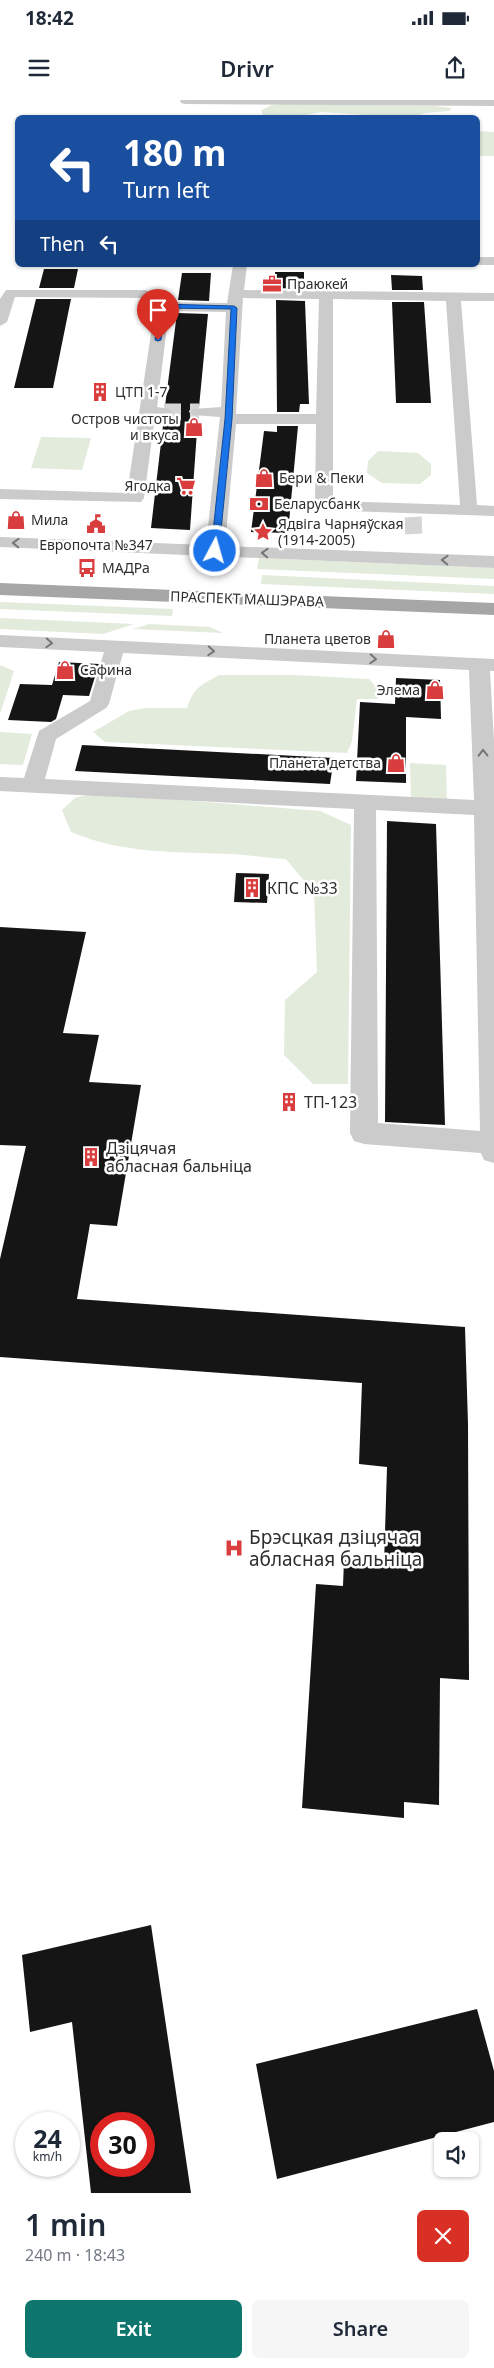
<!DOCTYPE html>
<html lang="en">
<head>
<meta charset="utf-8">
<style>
	body { margin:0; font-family:"Noto Sans",sans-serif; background:#f6f6f7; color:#1f2937; height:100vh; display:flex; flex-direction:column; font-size:19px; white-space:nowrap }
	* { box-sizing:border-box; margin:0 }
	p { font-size:16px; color:#747a83 }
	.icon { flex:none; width:28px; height:28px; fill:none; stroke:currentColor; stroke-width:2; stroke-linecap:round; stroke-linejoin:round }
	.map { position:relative; height:2093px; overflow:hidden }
	.drawer { display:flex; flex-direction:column; background:#fff; flex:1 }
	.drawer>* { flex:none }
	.top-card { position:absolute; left:15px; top:15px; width:465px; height:152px; border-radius:8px; box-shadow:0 1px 4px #0004; background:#1a4fa0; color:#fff; overflow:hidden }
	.fabs { position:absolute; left:434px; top:2032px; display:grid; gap:10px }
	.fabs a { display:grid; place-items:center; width:45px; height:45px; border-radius:8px; background:#fff; box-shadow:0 1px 4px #0004; font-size:25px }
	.speed { position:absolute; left:15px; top:2012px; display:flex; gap:10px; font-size:25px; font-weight:700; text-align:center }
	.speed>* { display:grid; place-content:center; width:65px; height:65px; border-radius:50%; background:#fff; box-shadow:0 1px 4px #0004; line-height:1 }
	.speed small { font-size:12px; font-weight:400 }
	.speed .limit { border:8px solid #d22; background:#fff; color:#111 }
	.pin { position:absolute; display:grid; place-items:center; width:42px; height:42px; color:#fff; margin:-51px -21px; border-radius:50% 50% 50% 0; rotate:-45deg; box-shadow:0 0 5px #0007 }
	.pin .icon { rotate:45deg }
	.me { position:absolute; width:55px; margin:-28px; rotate:6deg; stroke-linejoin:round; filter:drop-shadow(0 0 4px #0008) }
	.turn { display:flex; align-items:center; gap:18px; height:105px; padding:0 25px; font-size:22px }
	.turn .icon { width:65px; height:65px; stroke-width:2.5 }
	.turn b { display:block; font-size:35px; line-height:42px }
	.then { display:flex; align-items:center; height:48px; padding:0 25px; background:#0003; gap:10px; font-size:19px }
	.round { display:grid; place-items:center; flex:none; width:52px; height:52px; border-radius:8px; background:#f6f6f7 }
	.head { display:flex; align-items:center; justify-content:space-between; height:85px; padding:0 25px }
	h1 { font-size:30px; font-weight:600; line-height:38px }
	.action { display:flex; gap:10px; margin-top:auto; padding:10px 25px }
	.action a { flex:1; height:58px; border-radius:8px; background:#0f766e; color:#fff; font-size:20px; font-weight:600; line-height:58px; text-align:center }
	.action a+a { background:#f6f6f7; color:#1f2937 }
	.status { display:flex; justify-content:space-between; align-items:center; height:35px; padding:0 25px; background:#fff; direction:ltr }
	.status svg { height:14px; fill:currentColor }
	header { display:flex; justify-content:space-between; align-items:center; height:65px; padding:0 25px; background:#fff; font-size:22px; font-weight:600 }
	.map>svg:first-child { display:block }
</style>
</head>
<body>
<div class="status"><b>18:42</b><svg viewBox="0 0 49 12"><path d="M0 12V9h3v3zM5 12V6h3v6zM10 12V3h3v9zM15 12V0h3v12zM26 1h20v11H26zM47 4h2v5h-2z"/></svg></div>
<header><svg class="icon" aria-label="menu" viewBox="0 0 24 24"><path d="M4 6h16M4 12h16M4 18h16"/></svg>Drivr<svg class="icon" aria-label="share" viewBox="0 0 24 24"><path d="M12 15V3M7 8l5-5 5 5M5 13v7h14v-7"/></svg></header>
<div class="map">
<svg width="494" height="2093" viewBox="0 0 494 2093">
	<rect width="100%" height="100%" fill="#fff"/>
	<path fill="#e3ebdd" d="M281 4 434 6 452 8 449 11 425 13 410 18 321 12 295 17H270L263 15 261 10 272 5Z
		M478 31 494 32V56H478Z
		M41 337 91 338 82 370 31 368Z
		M378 351 418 353 431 364V375L420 384 382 383 367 373 368 361Z
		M259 458 494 468V479L257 469Z
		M262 475 494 486V494L261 484Z
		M0 502 173 509 172 516 0 509Z
		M0 518 134 524 103 534 0 529Z
		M149 524 210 527 223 533 133 529Z
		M0 565 14 571 0 614Z
		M219 575H295L369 579 382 594 377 599H357L352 641 347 653 105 642 93 632 129 611 145 608H187C194 587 200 586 219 575Z
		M0 632 32 634 23 665 0 664Z
		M410 663 446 665 447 701 411 699Z
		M93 693 320 711 351 725 348 984H313L284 955 285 900 317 872 314 793 286 759C268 758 250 755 233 754 177 752 123 754 71 732L62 710 75 698Z"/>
	<path fill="#151515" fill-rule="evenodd" d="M44 169H78L74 188H39Z
		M275 172H304V189L276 188Z
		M182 173H211L209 201 178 200Z
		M391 175 422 176 423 190H392Z
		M36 199H71L53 288H14Z
		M276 200 305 201 309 304H300L299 312H277Z
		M392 202H424L431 303H396Z
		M177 213 208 214 199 307H193L189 311 191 316 198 317 190 430 151 428 164 317H170L174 313 172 308 165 306Z
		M277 326H298L288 433 251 432 264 331 277 332Z
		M59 562 99 564 89 596 63 595 56 619 51 622 8 620 20 584 52 585Z
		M396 578 440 580 441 619 406 617V683L356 681 360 602 395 604Z
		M82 645 334 658 330 684 75 671Z
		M387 721 436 724 445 1025 385 1022Z
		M236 773 269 774 267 803 234 802Z
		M0 827 86 832 63 933 99 935 89 982 141 985 117 1126 90 1124 77 1199 465 1227 468 1324 469 1580 440 1578 439 1705 404 1702V1718L302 1708 316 1484 343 1486 344 1460 384 1464 387 1367 359 1364 362 1283 0 1257V1159L26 1046 0 1045Z
		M151 1825 191 2093H91L72 1922 30 1932 22 1855ZM101 2024H144V2066H101Z
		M477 1909 494 1971V2022L277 2079 256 1964Z"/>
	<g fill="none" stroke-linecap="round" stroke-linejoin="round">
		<path stroke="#d5d5d5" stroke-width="17" stroke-dasharray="17 9" stroke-linecap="butt" d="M164 312H199
			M413 417 414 438"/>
		<path fill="#cbcbcb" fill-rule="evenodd" d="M180 0H494V6L185 4 181 3Z
			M478 157H494V165H477Z
			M233 165H247L244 190 494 193V201H461L477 405 494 406V416L318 410 315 406 316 324H236L225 446 494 456V468L0 447V437L206 445 220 317 193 315 191 312 193 309 221 307 226 212 169 211 157 307 170 309 172 312 170 315 155 316 144 398 141 402 0 399V389L127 393 155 207 143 198 15 197 7 222 0 226V199L6 190H146L166 202 227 203ZM243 198 319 199 316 314H236ZM333 199 446 201 460 405 333 401Z
			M0 535 494 559V571H490L494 641V1063L484 1060 481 1053 364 1044 354 1041 350 1033 354 709 0 691V677L24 678 39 631 90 601 104 552 0 547ZM123 553 469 570 474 700 45 679 56 639 106 608 109 604ZM376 710 474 715 480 1031 378 1023Z"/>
		<path fill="#a6a6a6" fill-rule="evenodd" d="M0 483 494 503V515L0 495Z"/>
	</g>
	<defs><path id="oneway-chevron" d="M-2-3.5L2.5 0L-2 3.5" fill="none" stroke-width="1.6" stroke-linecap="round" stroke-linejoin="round" transform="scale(1.25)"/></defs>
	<g stroke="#757575">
		<use href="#oneway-chevron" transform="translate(16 443) rotate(-178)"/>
		<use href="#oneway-chevron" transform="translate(265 453) rotate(-178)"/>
		<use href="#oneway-chevron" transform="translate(445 460) rotate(-178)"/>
		<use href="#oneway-chevron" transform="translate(49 543) rotate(3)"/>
		<use href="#oneway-chevron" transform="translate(211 551) rotate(3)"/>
		<use href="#oneway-chevron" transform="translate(373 559) rotate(3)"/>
		<use href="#oneway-chevron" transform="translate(483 653) rotate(-91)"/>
	</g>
	<path fill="#1a73e8" stroke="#114b97" d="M162 204 234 206 237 208 232 319 219 451 215 453 211 451 225 319 231 209 165 208 161 240 158 241 155 240 159 206Z"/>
	<defs>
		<g id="office-bare" transform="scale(1.5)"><path d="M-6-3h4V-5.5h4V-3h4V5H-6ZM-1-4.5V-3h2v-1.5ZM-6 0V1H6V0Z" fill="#d93d3e" stroke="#fff" stroke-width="2.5" paint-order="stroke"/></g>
		<g id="building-bare" transform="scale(1.5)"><path d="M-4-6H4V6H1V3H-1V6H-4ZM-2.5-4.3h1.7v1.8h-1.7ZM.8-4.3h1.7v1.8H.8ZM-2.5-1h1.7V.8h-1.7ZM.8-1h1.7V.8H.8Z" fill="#d93d3e" stroke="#fff" stroke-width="2.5" paint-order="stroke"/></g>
		<g id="shop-bare" transform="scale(1.5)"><path d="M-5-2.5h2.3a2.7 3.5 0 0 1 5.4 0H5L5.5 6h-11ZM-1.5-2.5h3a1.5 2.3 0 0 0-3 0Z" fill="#d93d3e" stroke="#fff" stroke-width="2.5" paint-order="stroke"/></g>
		<g id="supermarket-bare" transform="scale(1.5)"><path d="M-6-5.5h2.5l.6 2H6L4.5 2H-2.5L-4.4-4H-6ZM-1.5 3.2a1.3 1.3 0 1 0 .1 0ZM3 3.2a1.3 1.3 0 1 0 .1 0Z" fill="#d93d3e" stroke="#fff" stroke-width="2.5" paint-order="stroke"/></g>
		<g id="bank-bare" transform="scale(1.5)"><path d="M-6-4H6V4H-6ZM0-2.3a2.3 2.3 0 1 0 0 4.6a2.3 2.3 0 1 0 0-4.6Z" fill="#d93d3e" stroke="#fff" stroke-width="2.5" paint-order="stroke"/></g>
		<g id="civic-bare" transform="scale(1.5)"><path d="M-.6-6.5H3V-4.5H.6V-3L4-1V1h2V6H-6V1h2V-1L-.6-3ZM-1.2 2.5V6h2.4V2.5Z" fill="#d93d3e" stroke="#fff" stroke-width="2.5" paint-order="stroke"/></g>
		<g id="sight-bare" transform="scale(1.5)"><path d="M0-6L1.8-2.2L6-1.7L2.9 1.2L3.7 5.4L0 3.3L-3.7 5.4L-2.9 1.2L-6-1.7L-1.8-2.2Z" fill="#d93d3e" stroke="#fff" stroke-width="2.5" paint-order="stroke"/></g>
		<g id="bus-bare" transform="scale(1.5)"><path d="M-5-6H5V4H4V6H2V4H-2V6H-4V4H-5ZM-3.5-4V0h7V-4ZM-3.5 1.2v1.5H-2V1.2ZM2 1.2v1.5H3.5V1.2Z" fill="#d93d3e" stroke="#fff" stroke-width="2.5" paint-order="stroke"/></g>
		<g id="hospital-bare" transform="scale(1.5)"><path d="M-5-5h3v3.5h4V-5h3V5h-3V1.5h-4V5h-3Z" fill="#d93d3e" stroke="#fff" stroke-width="2.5" paint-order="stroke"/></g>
	</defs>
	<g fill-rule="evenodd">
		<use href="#office-bare" x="272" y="184"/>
		<use href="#building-bare" x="100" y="292"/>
		<use href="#shop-bare" x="194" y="327"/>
		<use href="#shop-bare" x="264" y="378"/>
		<use href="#supermarket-bare" x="186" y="386"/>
		<use href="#bank-bare" x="259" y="404"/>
		<use href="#shop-bare" x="16" y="420"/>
		<use href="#civic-bare" x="96" y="424"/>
		<use href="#sight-bare" x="263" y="432"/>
		<use href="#bus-bare" x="87" y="468"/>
		<use href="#shop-bare" x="386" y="539"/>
		<use href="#shop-bare" x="65" y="570"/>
		<use href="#shop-bare" x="435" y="590"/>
		<use href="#shop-bare" x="396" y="663"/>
		<use href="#building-bare" x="252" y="788"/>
		<use href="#building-bare" x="289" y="1002"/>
		<use href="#building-bare" x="91" y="1057"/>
		<use href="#hospital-bare" x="234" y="1448"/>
	</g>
	<g text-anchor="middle" stroke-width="5" stroke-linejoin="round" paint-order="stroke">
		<g font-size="14" fill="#2e2e2e" stroke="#fff" text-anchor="start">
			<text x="287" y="189">Праюкей</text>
			<text x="115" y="297">ЦТП 1-7</text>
			<text x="179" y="324" text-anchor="end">Остров чистоты<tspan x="179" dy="16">и вкуса</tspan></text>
			<text x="279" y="383">Бери &amp; Пеки</text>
			<text x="171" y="391" text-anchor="end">Ягодка</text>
			<text x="274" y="409">Беларусбанк</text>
			<text x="31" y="425">Мила</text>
			<text x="278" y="429">Ядвіга Чарняўская<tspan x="278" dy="16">(1914-2005)</tspan></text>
			<text x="96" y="450" text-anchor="middle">Европочта №347</text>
			<text x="102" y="473">МАДРа</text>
			<text x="371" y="544" text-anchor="end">Планета цветов</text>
			<text x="80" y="575">Сафина</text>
			<text x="420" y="595" text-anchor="end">Элема</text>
			<text x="381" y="668" text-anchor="end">Планета детства</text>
		</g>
		<g font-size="14" fill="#2e2e2e" stroke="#fff">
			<text transform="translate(247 499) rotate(2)" y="5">ПРАСПЕКТ МАШЭРАВА</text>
		</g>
		<g font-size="16" fill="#2e2e2e" stroke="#fff" text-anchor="start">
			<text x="267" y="794">КПС №33</text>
			<text x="304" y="1008">ТП-123</text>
			<text x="106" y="1054">Дзіцячая<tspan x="106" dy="18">абласная бальніца</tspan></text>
		</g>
		<g font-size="19" fill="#2e2e2e" stroke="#fff" text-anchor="start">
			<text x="249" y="1444">Брэсцкая дзіцячая<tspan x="249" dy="22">абласная бальніца</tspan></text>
		</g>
	</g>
</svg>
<div class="fabs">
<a><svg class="icon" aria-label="sound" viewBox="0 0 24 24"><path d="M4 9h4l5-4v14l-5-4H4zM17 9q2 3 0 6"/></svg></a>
</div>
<div class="speed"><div>24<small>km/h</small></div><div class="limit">30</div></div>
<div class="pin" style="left:158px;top:240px;background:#d93025"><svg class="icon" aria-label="arrive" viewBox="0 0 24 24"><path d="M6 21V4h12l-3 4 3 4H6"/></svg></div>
<svg class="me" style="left:215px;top:451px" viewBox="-20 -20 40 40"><circle r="17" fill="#1a73e8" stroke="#fff" stroke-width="3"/><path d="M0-11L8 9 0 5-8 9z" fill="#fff"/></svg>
<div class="top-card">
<div class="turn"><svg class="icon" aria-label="left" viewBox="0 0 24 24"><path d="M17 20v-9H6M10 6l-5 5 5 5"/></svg><div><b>180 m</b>Turn left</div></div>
<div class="then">Then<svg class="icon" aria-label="left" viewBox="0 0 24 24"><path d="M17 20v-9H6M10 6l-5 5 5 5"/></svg></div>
</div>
</div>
<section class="drawer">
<div class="head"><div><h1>1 min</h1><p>240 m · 18:43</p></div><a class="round" style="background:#d93025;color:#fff"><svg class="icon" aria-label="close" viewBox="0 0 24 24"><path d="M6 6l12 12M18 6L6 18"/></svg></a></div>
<div class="action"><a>Exit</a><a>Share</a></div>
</section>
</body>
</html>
